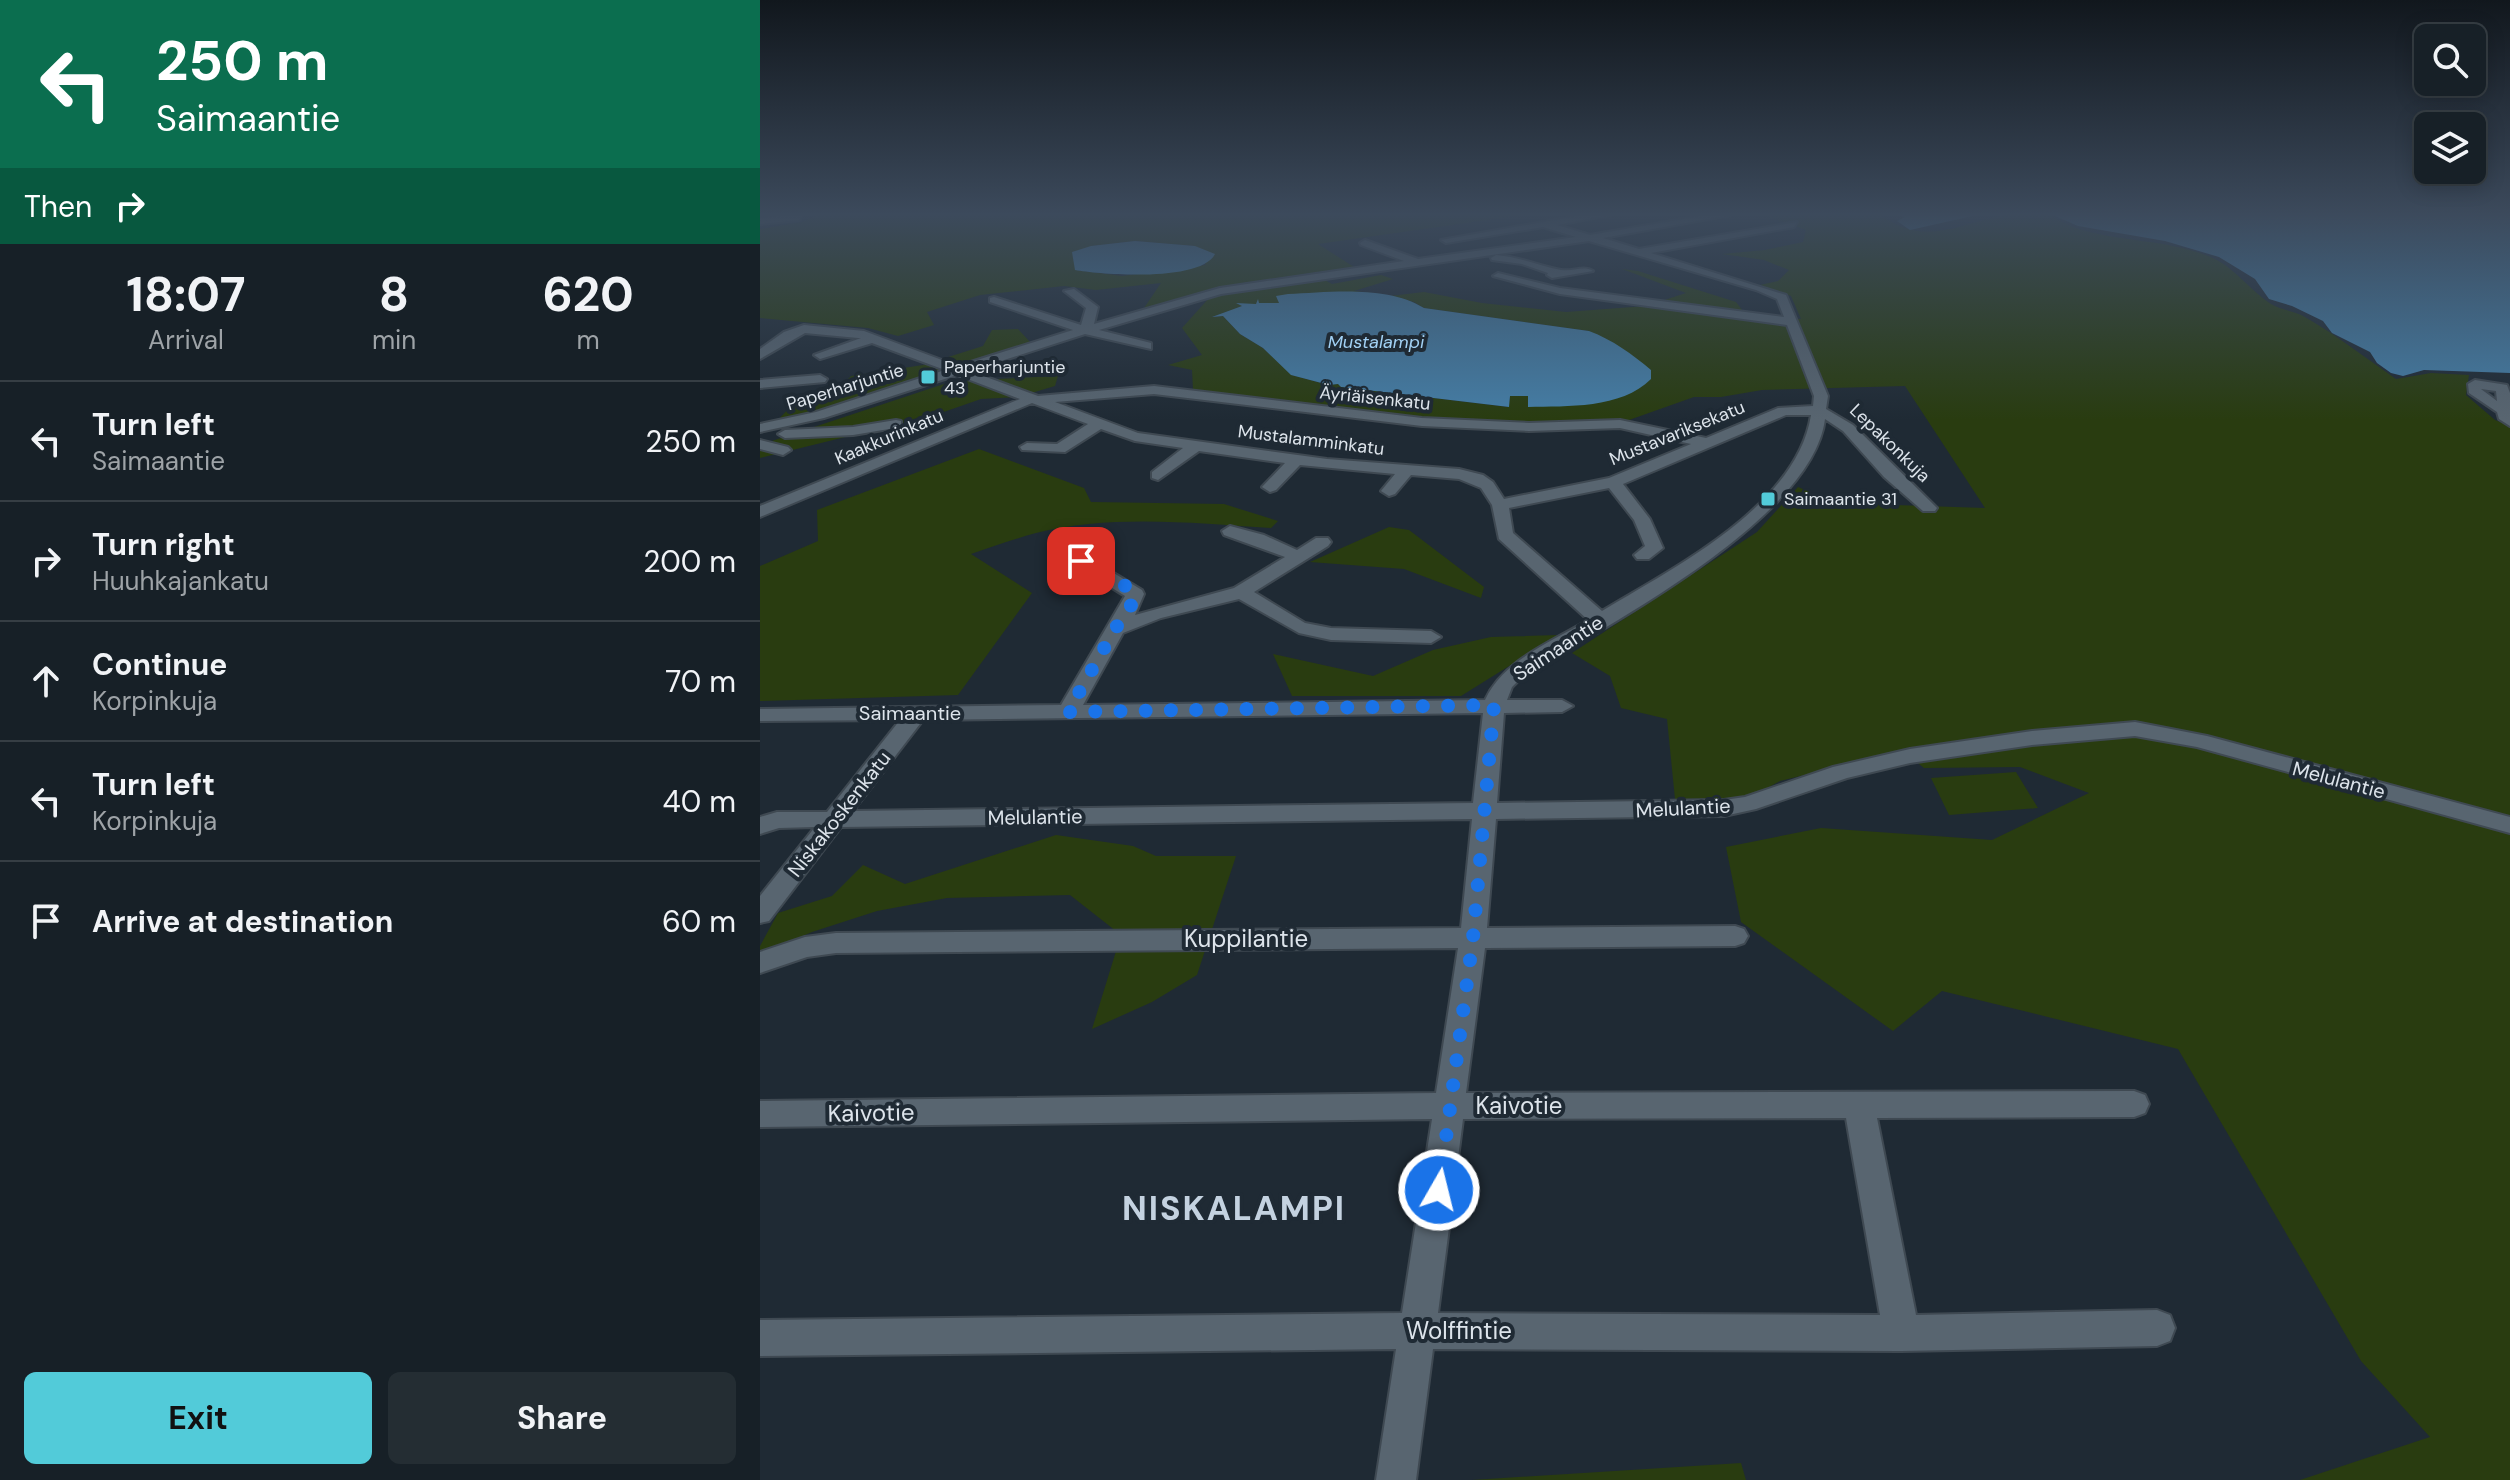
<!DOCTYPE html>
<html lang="en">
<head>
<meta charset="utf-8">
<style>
	body { margin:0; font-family:"DM Sans",sans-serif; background:#242d33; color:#f1f3f6; height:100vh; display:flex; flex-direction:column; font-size:30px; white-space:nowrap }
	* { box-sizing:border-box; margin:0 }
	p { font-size:26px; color:#9ea3a7 }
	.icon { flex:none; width:44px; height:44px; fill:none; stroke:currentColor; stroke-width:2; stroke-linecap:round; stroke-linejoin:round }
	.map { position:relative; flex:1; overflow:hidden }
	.details { display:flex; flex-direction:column; background:#172027; width:760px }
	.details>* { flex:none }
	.top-card { background:#0b6e4f; color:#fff; overflow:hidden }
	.tools { position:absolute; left:1654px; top:24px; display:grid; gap:16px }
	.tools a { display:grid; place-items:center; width:72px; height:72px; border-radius:12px; background:#172027; box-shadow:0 4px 20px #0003,0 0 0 2px #363e44; font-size:40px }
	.pin { position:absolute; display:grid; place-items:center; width:68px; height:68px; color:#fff; margin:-34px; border-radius:16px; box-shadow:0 4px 12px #0006 }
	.me { position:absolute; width:88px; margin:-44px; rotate:8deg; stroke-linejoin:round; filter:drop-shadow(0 0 6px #0008) }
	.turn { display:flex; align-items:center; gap:28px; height:168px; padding:0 24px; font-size:36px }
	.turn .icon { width:104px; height:104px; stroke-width:2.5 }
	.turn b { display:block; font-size:56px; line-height:68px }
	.then { display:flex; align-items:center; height:76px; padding:0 24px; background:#0003; gap:16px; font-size:30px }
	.eta { display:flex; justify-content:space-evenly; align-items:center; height:136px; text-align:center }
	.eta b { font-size:48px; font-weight:700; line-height:56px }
	.primary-button { display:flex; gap:16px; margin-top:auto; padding:16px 24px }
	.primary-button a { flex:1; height:92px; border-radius:12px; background:#52cbd9; color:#111; font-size:32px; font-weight:700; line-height:92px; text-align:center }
	.primary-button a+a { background:#242d33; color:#f1f3f6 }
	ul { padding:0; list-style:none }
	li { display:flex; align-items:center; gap:24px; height:120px; padding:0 24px; border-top:2px solid #363e44 }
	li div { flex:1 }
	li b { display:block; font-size:30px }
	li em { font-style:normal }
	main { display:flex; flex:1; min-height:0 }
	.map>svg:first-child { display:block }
</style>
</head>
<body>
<main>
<section class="details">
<div class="top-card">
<div class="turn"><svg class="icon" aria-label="left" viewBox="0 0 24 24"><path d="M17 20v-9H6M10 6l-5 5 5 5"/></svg><div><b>250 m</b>Saimaantie</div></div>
<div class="then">Then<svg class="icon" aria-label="right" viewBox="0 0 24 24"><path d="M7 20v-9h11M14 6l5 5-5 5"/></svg></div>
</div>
<div class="eta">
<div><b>18:07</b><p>Arrival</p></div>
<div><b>8</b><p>min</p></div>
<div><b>620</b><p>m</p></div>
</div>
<ul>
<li><svg class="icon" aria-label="left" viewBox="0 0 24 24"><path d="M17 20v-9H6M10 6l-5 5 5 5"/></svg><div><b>Turn left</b><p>Saimaantie</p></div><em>250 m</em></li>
<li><svg class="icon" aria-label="right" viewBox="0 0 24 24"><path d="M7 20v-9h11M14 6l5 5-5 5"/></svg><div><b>Turn right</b><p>Huuhkajankatu</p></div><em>200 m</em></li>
<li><svg class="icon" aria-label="ahead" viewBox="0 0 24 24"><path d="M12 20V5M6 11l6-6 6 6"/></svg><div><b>Continue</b><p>Korpinkuja</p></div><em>70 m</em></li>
<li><svg class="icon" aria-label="left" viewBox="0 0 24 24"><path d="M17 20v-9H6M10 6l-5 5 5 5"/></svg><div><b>Turn left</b><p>Korpinkuja</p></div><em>40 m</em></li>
<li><svg class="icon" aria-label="arrive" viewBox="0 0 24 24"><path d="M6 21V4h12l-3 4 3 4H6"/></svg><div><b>Arrive at destination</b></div><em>60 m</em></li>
</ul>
<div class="primary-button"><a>Exit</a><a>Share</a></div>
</section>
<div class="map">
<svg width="1750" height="1480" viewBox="0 0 1750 1480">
	<rect width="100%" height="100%" fill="#1f2a34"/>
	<path fill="#293c10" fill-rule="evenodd" d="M62 213H776L558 244 594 267 483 283 384 308 401 283 336 290 304 286 220 295 167 312 174 325 138 336 108 328 0 318V229L42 222ZM375 241 435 246 446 265 362 276 316 270 331 246Z
		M1007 213H1119C1173 259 1223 204 1283 214 1295 216 1305 225 1316 228 1358 242 1405 239 1448 256 1474 266 1488 289 1511 304 1521 310 1535 311 1545 317 1576 335 1606 358 1636 379L1671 373 1709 375 1706 395 1735 420 1750 426V1480H1540L1670 1437 1601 1361 1418 1049 1182 991 1133 1031 981 922 966 847 1061 828 1232 840 1329 793 1260 767 1164 768 1143 751 1020 781 989 798 915 799 907 719 861 708 850 676 812 653 997 532 1038 487 1075 503 1225 508 1145 386 1002 390 961 397H934L869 420 760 424 678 419 433 390 432 370 408 365 442 355 422 328 449 298 490 287 557 276 572 284 621 275 633 279 594 291 621 294 545 293 520 303 486 305 452 317 463 316 480 334 503 348 532 375 568 385 578 384 582 387 748 407 750 396 768 395V407L829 331 664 308 654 302 630 296 664 292 722 303 806 312 886 306 926 293 862 269 878 271 976 302 986 315 1041 319 1031 296 1000 285 1018 281 1029 270 1004 260 962 254 1005 250 1043 242 1046 230 1010 217Z
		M258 329 271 343 71 408 16 422 36 401 82 385 91 376 163 365 223 346 232 330Z
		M298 376 295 386 258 397 221 399 175 415 0 458V445L193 381Z
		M219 449 324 488 331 502 464 504 518 521 511 528C434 523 351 514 276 533 254 539 232 547 211 554L272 593 198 695 0 701V566L58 541 57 510Z
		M629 527 649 530 724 587 721 598 644 569 550 562Z
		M799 635 701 696H532L513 654 613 676 673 650 731 637Z
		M1256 772 1278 808 1189 815 1171 778Z
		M296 835 373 846 396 856H476L437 975 392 1002 332 1029 361 935 310 895 187 898 117 911 52 932 0 954V946L18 913 72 896 103 865 145 884Z
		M981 1463 986 1480H712Z"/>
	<path fill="#457ea6" d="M1130 213H1226L1150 230 1137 221 1145 217Z
		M1288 213H1750V373L1664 370 1643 376 1631 373 1617 363 1610 352 1572 333 1563 321 1532 306 1509 299 1495 279 1459 257 1405 241 1318 226Z
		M375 241 435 246 455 254C441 282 343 275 315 270L312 252 331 246Z
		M528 294C570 292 627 285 664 308L829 331C853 340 872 354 891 370V379C861 409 807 406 768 407V396H750L749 407 581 387 578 384 569 385 531 375 503 348 480 334 463 316 452 317 482 306 476 303 496 304 498 299 499 303H519L516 296Z"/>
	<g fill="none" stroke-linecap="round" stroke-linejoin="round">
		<g stroke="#3f4952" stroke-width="4">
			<path id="minor" d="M835 213H858L797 225 830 235 959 213H981L843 238 879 249 1037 222 1034 227 891 253 1026 295 1068 396 1066 409 1093 425 1177 508 1175 511H1163L1124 477 1083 431 1065 419C1052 520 845 626 762 677L752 687 747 700H802L813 706 802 712 744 713 737 803 964 800 985 797 1073 767 1150 749 1272 731 1375 722 1447 736 1750 817V833L1437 747 1375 736 1272 745 1150 763 1087 778 996 809 964 816 736 819 727 928 975 926 984 929 988 936 984 943 975 946 725 948 706 1093 1374 1091 1385 1095 1389 1104 1385 1113 1374 1117 1117 1118 1156 1315 1397 1310 1410 1315 1415 1328 1410 1341 1397 1346 1141 1351 673 1349 656 1480H616L636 1349 0 1356V1320L642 1313 672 1119 0 1127V1101L676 1093 698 948 76 953 47 957 0 973V952L45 937 76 933 701 928 712 819 81 827 9 921 0 923V896L55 827 19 828 0 834V817L17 812H67L140 720 0 721V709L301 705 365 596 315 565 312 561 315 557H327L382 590 384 594 375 615 474 588 525 557 464 535 462 531 470 526 504 535 537 550 556 538H568L571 542 568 546 494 592 545 623 571 628 671 631 681 637 671 643 571 640 539 633 479 599 401 618 363 633 323 705 725 700C743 660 792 642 828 620L739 539 732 505 721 488 699 479 651 475 635 494 629 496 621 491 635 474 540 465 516 490 510 492 502 487 525 463 439 451 398 480 392 478V472L423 448 375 441 341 429 305 452 262 450 260 447 267 443 297 444 328 424 272 403 0 517V506L260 399 197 375 64 418 0 432V424L56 412 185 370 112 343 60 359 54 355 101 338H98L45 333 0 359V349L24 332 44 325 104 331 198 366 313 330 230 302V298L234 297 321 325 326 308 304 291 314 289 338 307 334 324 460 288 644 261 601 245 600 243 605 240 658 259 816 237 783 227 686 243 681 240ZM829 241 996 290 1017 299 1024 317 800 288 738 273 733 276 800 294 1027 325 1054 396 1053 406 1018 408 946 438 860 420 769 423 662 418 394 386 278 396 210 371 325 334 391 349V343L339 330 461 294ZM394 394 662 426 769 431 860 428 931 444 849 478 744 499 733 482 723 475 699 469 567 459 378 433 295 402ZM1026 415H1051C1037 506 913 568 842 611L753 533 749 508 849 488 874 520 885 546 874 555 877 559H889L903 548 890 519 863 484ZM723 713 713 803 93 811 163 720ZM1086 1118 1120 1315 678 1313 703 1119Z
				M42 215 39 220 0 224V218Z
				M736 255C760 257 779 266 801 270 813 272 823 265 833 271L792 278 787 275 788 273 762 264 732 260 731 258Z
				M60 375 67 379 65 382 0 388V380Z
				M1715 380 1747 385 1750 393V426L1739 419 1737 412 1709 393 1708 384ZM1721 389 1736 391 1737 401Z
				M136 420 141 421V427L93 435 25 438 18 434 25 430 93 427Z
				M0 440 28 447 31 450 23 455 0 449Z"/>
		</g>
		<use href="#minor" fill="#586570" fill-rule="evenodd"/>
	</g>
	<linearGradient id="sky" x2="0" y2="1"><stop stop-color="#11171d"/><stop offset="0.51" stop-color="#3c4a5c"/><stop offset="1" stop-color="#3c4a5c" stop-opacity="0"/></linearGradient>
	<rect width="1750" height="420" fill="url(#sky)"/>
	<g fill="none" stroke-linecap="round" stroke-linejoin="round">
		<path stroke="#1a73e8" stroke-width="14" stroke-dasharray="0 25.2" d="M321 561 364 585 375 594 370 608 355 629 308 712 734 705 713 938 679 1190"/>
	</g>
	<g fill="#52cbd9" stroke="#1f2a34" stroke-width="3">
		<rect x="160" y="369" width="16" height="16" rx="4"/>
		<rect x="1000" y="491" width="16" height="16" rx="4"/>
	</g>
	<g text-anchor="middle" stroke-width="8" stroke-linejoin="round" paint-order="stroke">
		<g font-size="18" font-style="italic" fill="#a2d1f4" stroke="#1f2a34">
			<text x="616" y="348">Mustalampi</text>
		</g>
		<g font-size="18" fill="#dde4eb" stroke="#1f2a34" text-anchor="start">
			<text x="184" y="373">Paperharjuntie<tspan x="184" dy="21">43</tspan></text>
			<text x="1024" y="505">Saimaantie 31</text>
		</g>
		<g font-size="18" fill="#dde4eb" stroke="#1f2a34">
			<text transform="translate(85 387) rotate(-17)" y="6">Paperharjuntie</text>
			<text transform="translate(615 398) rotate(6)" y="6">Äyriäisenkatu</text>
			<text transform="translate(917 433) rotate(-22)" y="6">Mustavariksekatu</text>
			<text transform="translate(129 437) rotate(-23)" y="6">Kaakkurinkatu</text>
			<text transform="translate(551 440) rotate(7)" y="6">Mustalamminkatu</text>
			<text transform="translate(1130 443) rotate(44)" y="6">Lepakonkuja</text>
		</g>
		<g font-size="20" fill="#dde4eb" stroke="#1f2a34">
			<text transform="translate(798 648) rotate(-33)" y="7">Saimaantie</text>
			<text x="150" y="720">Saimaantie</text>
			<text transform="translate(1579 780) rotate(15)" y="7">Melulantie</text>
			<text transform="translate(923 808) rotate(-3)" y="7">Melulantie</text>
			<text transform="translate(79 814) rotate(-52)" y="7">Niskakoskenkatu</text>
			<text transform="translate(275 817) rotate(-1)" y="7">Melulantie</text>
		</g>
		<g font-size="24" fill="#dde4eb" stroke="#1f2a34">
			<text x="486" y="947">Kuppilantie</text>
			<text x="759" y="1114">Kaivotie</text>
			<text transform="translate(111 1113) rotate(-1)" y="8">Kaivotie</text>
			<text x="699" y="1339">Wolffintie</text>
		</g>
		<g font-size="34" font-weight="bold" letter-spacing="2" fill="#c4d2e0" stroke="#1f2a34">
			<text x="474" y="1220">NISKALAMPI</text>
		</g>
	</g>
</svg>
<div class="tools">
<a><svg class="icon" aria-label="search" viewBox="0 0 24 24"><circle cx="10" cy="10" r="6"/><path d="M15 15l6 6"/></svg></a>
<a><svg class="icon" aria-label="layers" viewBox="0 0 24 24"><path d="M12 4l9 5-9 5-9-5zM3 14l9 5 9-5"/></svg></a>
</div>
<div class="pin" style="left:321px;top:561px;background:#d93025"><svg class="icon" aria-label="arrive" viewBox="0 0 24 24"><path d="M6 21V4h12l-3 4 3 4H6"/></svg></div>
<svg class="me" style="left:679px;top:1190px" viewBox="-20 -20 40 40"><circle r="17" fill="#1a73e8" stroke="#fff" stroke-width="3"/><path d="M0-11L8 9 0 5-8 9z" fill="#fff"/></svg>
</div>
</main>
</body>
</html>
